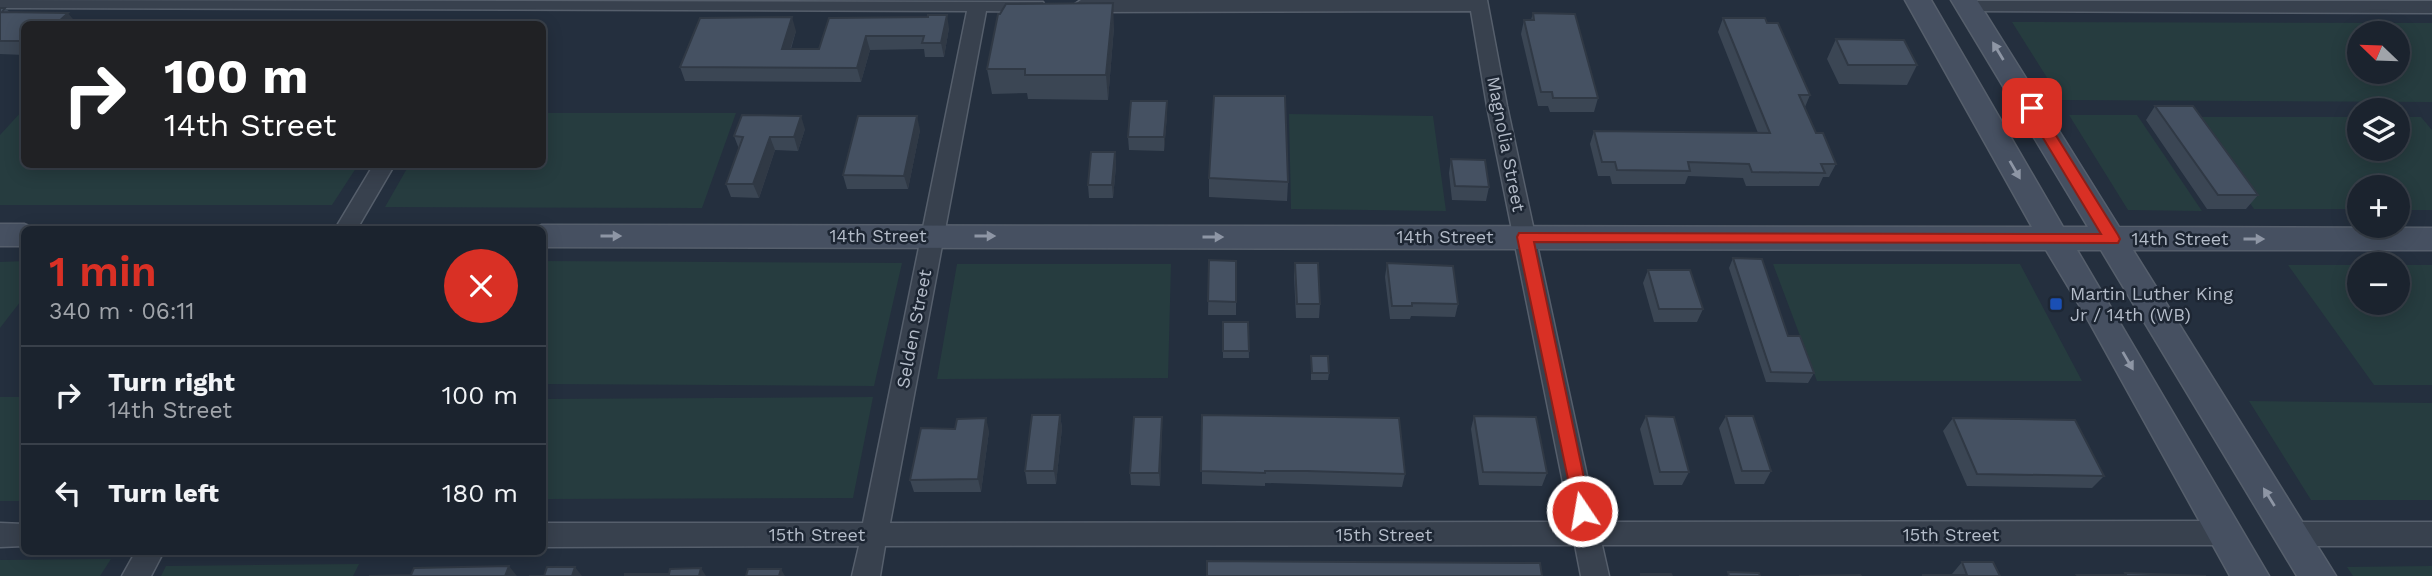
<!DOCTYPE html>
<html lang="en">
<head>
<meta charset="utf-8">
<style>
	body { margin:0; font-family:"Work Sans",sans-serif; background:#282f3a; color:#f1f3f6; height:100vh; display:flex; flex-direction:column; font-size:26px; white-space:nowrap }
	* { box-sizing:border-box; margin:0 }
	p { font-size:23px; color:#a0a4aa }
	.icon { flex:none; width:38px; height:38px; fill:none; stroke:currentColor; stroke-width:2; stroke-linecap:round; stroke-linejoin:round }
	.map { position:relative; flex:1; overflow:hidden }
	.side { position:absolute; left:21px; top:226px; width:525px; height:329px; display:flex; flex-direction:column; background:#1b232e; border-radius:10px; box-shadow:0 4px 18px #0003,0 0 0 2px #39404a }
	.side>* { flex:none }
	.top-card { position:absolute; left:21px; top:21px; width:525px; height:147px; border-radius:10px; box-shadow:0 4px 18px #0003,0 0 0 2px #39404a; background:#202124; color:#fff; overflow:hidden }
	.needle { width:46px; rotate:293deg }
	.buttons { position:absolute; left:2347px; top:21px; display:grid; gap:14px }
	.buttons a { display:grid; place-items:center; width:63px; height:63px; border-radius:50%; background:#1b232e; box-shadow:0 4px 18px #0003,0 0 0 2px #39404a; font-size:35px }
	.pin { position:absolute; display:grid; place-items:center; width:60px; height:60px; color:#fff; margin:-30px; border-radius:14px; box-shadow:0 4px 10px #0006 }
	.me { position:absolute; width:77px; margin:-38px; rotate:348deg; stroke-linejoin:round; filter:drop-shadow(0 0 5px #0008) }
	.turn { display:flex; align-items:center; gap:24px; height:147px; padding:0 28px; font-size:32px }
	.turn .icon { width:91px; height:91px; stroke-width:2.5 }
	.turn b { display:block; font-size:49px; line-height:60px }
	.round { display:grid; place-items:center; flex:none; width:74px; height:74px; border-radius:37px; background:#282f3a }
	.headline { display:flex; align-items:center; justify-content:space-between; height:119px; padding:0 28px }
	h1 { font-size:42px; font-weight:600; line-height:52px; color:#d93025 }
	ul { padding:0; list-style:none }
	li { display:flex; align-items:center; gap:21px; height:98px; padding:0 28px; border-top:2px solid #39404a }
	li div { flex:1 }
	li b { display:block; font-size:26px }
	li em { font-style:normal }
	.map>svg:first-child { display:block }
</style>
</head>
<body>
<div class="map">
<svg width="2432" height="576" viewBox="0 0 2432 576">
	<rect width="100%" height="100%" fill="#242f3e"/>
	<path fill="#263c3f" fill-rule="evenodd" d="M193 20 446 21 444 24H190Z
		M2012 22 2432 23V102L2061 100ZM2359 33H2398V72H2359Z
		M22 111H24V164L358 165 332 205H0V135Z
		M543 113H736L702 208 385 207 409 165 542 164Z
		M1289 114 1433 116 1446 211 1291 209Z
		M2069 115H2137L2202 211 2128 210Z
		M2188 117H2359V149H2398V117H2421L2432 130V210H2398V187H2359V209H2254Z
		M24 261V297L0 328V262Z
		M543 261 902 263 874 386 543 384Z
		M957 264H1171L1168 378 937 379Z
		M1773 264H2020L2082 381H1817Z
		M2288 265H2359V303H2398V265H2432V385H2374Z
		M0 397H24V501H0Z
		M873 397 853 498 543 499V399Z
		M2249 401 2432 403V500H2311Z
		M111 559 100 576H0V560Z
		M359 564 353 576H161L166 566Z
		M2432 566V576H2353L2347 567Z"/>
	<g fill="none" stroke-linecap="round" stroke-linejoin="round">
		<g stroke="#565f6c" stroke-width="3">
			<path id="street" d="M0 0 1043 2 1045 6 1036 12 986 11 890 523 1571 522 1487 106 1471 11 1081 12 1072 6 1081 0H1487L1507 106 1597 522 2225 521 2234 525 2238 533 2234 541 2225 545H1602L1609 576H1581L1575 545 885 546 880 576H852L859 546 542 547V523H863L967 11 0 8Z
				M1971 1H2432V13L1964 11 1962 7Z
				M374 164H395L357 229H335Z
				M2292 522H2432V546H2292L2283 542 2279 534 2283 526Z
				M0 523 24 524V546L0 547Z
				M136 551H164L151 576H122Z"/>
		</g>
		<g stroke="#565f6c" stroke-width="3">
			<path id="secondary" d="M1905 0H1931L2063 227H2088L1951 0H1977L2119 227 2432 228V250H2133L2336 576H2297L2101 250H2077L2269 576H2230L2087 318 2046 250 542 247V229H531L542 225 2032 227Z
				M0 224H24L36 229H24V246H0Z"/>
		</g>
		<use href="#street" fill="#38414e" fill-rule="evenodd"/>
		<use href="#secondary" fill="#465061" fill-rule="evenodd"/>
	</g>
	<path fill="#3b4654" d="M0 8H5L24 24V55L0 54Z
		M1533 13 1598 98 1594 112H1550L1548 106H1538L1521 34 1524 20H1531Z
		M829 18 949 28 944 57H925L924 49 870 50 861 82 685 81 680 67 796 31 791 49H819Z
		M1723 18 1767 23 1810 95 1805 107 1816 133 1836 164 1829 177H1823L1819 186H1746L1743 178 1688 176 1685 184H1612L1610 176H1598L1590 144 1594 131 1758 133 1718 32Z
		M1114 27 1108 100 1028 99 1027 93 992 94 987 69Z
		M1836 39 1917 65 1907 85 1839 84 1827 59Z
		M2155 106 2258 195 2246 209H2207L2146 120Z
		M1167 115 1164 151 1129 150 1128 137Z
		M805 129 798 151 775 150 759 198 731 197 726 184 739 149 734 136Z
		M920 130 908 189H847L843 175Z
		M1115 152 1116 166 1113 198H1089L1088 185Z
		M1451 159 1489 187 1486 201 1452 200 1449 173Z
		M1209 178 1288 182 1287 201 1209 197Z
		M1733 258 1814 373 1808 383 1766 382 1729 268Z
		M1209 260 1236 261V315H1208Z
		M1295 263 1320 304 1319 318H1296L1294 276Z
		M1387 263 1458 304 1455 317 1411 316 1410 319H1390L1385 277Z
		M1648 270 1703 309 1697 322H1654L1643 283Z
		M1223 322H1248L1249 358H1223Z
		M1311 356 1329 373 1328 380H1311Z
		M1060 415 1062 428 1056 484H1027L1025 471Z
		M1202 415 1405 474 1402 487 1306 484 1265 483V486L1202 484Z
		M1474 416 1547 473 1542 486 1479 485 1471 429Z
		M1646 416 1689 472 1682 485H1654L1640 429Z
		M1726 416 1771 471 1764 484H1735L1719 428Z
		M1162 417V430L1160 486 1131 485 1130 473Z
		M1953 418 2104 476 2092 488 1967 486 1943 431Z
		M989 431 981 492H914L910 480Z
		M1962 562 2000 576H1922L1923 575 1952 574Z"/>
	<path fill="#303945" d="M1113 3 1114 27 1108 100 1106 75Z
		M68 13 77 24H56Z
		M947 15 949 28 944 57 941 43Z
		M792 17 796 31 786 62 782 49Z
		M866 36 870 50 861 82 857 68Z
		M1167 101V115L1164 151V137Z
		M801 116 805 129 798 151 794 137Z
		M917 116 920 130 908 189 904 176Z
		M770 137 775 150 759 198 753 184Z
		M1115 152 1116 166 1113 198 1112 185Z
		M1060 415 1062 428 1056 484 1054 471Z
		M1162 417V430L1160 486 1159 473Z
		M986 418 989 431 981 492 978 479Z
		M509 566 517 576H505Z
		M575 567 582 576H572Z
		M701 568 706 576H699Z
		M781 569 785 576H779Z"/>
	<path fill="#455162" stroke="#303945" stroke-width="2" d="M1113 3 1106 75H1025V69H987L998 14H1000L1006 4Z
		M0 8H5L2 12 68 13 56 24H24V41H0Z
		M1533 13 1575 14 1598 98H1553L1552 92H1541L1524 20H1534Z
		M928 15H947L941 43H922L924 36H866L857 68 680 67 700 18 792 17 782 49H819L829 18 928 17Z
		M1723 18H1765L1767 23H1778L1810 95H1799L1816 133H1823L1836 164H1821L1825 173 1752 172 1749 164 1688 162 1690 171 1617 170 1615 162H1602L1594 131 1770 133Z
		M1836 39 1904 40 1917 65H1848Z
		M1214 96H1285L1288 182 1209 178Z
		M1131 101H1167L1164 137H1128Z
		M2155 106H2193L2258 195H2218Z
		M742 115 801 116 794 137H770L753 184H726L743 137 734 136Z
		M858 116H917L904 176 843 175Z
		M1091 152H1115L1112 185H1088Z
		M1451 159 1485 160 1489 187 1455 186Z
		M1733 258 1762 259 1788 336H1800L1814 373 1771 372Z
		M1209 260 1236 261V302L1208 301Z
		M1295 263H1318L1320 304H1297Z
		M1387 263 1453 266 1458 304 1412 303V306H1392Z
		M1648 270H1690L1703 309H1659Z
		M1223 322H1248L1249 351H1223Z
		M1311 356H1328L1329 373H1312Z
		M1032 415H1060L1054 471H1025Z
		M1202 415 1399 418 1405 474 1307 471H1265V473L1201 471Z
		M1474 416 1536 417 1547 473 1483 472Z
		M1646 416 1674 417 1689 472H1660Z
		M1726 416H1753L1771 471H1742Z
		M1134 417H1162L1159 473H1130Z
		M986 418 978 479 910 480 921 428 955 429 957 419Z
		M1953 418 2075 420 2104 476 1977 474Z
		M1207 561 1540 563 1542 576H1207Z
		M1962 562H1993L2000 576H1923V575H1967Z
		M509 566 505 576H369L411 575 414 568Z
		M547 567H575L572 576H529H544Z
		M701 568 699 576H625V574H669L670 569Z
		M748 569H781L779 576H746Z
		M1728 572 1759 573 1760 576H1729Z
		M2125 573 2205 576H2206H2078L2077 575H2126Z
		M1641 574H1671L1672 576H1641Z
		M1860 575 1861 576H1799Z"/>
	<defs><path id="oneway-solid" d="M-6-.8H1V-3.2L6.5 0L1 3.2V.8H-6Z" transform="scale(1.75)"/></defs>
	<g fill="#8e96a5">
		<use href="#oneway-solid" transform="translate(1998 51) rotate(-121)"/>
		<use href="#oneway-solid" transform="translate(2015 170) rotate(60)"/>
		<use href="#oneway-solid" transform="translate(611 236)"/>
		<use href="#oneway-solid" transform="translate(985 236)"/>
		<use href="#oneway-solid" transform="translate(1213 237)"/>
		<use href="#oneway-solid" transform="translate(2254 239)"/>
		<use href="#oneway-solid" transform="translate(2128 361) rotate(60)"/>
		<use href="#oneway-solid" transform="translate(2269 497) rotate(-122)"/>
	</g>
	<path fill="#d93025" stroke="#8d1f18" stroke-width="2" d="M2032 104 2037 105 2118 235 2120 239 2118 243 1534 242 1591 511 1588 517 1582 519 1576 517 1517 237 1519 233 2101 234 2025 108Z"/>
	<rect fill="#1a4fb4" stroke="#1d2633" stroke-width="2.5" x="2049" y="297" width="14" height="14" rx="3.5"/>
	<g text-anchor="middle" stroke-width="5" stroke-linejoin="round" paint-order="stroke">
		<g font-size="18" fill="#b4bcc9" stroke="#1d2633">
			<text transform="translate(1506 144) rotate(79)" y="6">Magnolia Street</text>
			<text x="878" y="242">14th Street</text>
			<text x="1445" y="243">14th Street</text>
			<text x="2180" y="245">14th Street</text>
			<text transform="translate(914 329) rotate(-79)" y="6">Selden Street</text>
			<text x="817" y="541">15th Street</text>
			<text x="1384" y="541">15th Street</text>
			<text x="1951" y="541">15th Street</text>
		</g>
		<g font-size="18" fill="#b4bcc9" stroke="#1d2633" text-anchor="start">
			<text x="2070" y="300">Martin Luther King<tspan x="2070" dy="21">Jr / 14th (WB)</tspan></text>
		</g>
	</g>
</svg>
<div class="buttons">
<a><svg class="needle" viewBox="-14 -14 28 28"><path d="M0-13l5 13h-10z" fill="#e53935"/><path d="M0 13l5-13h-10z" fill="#a0a4aa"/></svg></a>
<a><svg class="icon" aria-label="layers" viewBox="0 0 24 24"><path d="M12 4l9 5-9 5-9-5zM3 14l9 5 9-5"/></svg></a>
<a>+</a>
<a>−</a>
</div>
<div class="pin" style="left:2032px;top:108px;background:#d93025"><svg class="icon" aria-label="arrive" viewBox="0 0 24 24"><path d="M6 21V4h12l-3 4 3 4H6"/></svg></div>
<svg class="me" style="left:1582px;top:511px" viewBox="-20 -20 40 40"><circle r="17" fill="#d93025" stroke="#fff" stroke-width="3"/><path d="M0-11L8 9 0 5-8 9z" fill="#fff"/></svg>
<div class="top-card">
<div class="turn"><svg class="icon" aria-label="right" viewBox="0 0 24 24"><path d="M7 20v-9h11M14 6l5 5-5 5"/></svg><div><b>100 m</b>14th Street</div></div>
</div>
<section class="side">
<div class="headline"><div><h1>1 min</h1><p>340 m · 06:11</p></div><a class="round" style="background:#d93025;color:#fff"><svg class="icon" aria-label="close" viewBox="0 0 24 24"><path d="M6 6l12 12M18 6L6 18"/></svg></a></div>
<ul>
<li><svg class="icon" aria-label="right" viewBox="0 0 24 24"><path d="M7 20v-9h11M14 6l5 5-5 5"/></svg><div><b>Turn right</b><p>14th Street</p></div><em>100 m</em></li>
<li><svg class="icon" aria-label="left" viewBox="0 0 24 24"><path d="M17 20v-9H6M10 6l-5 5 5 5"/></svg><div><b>Turn left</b></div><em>180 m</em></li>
</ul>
</section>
</div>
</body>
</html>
